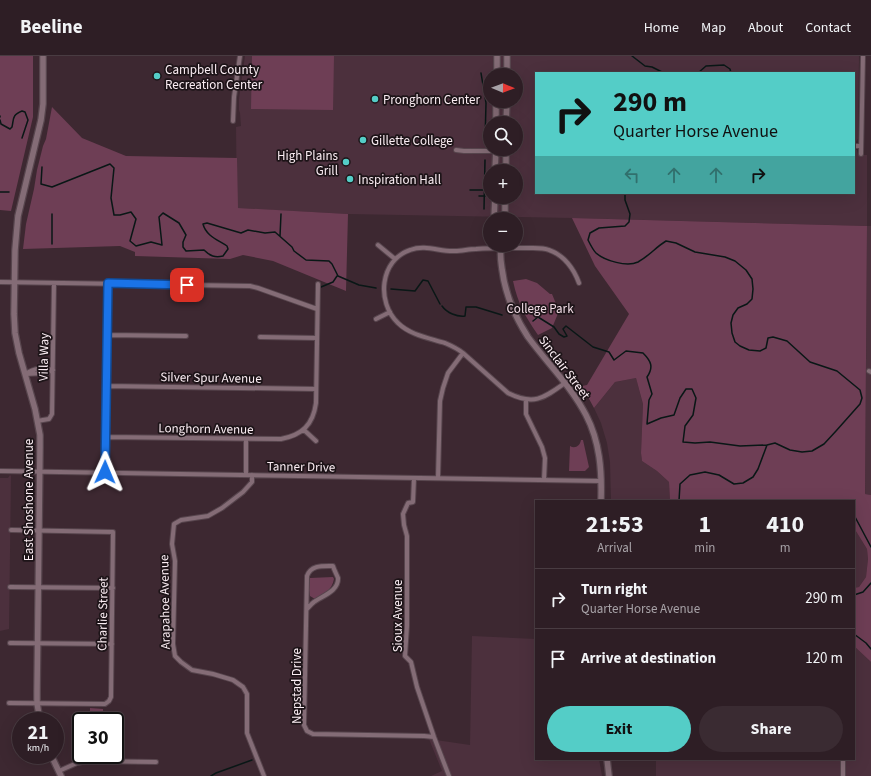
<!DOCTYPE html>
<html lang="en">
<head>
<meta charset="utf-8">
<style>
	body { margin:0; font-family:"Source Sans 3",sans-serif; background:#3a2b32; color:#f1f3f6; height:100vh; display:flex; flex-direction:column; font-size:15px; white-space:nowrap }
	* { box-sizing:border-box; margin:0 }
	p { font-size:13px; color:#a7a2a7 }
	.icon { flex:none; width:22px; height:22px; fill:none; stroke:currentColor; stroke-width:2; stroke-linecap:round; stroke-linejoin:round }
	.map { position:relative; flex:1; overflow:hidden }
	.side { position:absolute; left:535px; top:444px; width:320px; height:260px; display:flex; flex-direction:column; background:#2e1e25; border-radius:0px; box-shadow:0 4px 16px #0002,0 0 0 1px #493c42 }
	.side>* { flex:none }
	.banner { position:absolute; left:535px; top:16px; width:320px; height:122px; border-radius:0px; box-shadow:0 4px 16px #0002,0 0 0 1px #493c42; background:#54cdc7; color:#111; overflow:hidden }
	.needle { width:26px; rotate:91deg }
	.fabs { position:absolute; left:483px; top:12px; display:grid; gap:8px }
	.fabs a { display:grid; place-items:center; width:40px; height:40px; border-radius:50%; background:#2e1e25; box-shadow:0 4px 16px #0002,0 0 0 1px #493c42; font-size:20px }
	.speed { position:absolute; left:12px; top:656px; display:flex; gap:8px; font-size:20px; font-weight:700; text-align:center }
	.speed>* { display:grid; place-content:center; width:52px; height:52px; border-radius:50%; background:#2e1e25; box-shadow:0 4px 16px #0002,0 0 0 1px #493c42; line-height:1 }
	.speed small { font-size:10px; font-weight:400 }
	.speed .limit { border:2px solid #111; border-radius:6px; background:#fff; color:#111 }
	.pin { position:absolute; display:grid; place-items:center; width:34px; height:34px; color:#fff; margin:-17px; border-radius:8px; box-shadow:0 2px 6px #0006 }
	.me { position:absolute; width:44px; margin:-22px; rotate:1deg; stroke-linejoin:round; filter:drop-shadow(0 0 3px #0008) }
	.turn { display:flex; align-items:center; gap:14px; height:84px; padding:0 12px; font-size:18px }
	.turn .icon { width:52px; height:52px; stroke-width:2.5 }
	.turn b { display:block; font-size:28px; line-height:34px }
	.lanes { display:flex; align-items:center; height:38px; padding:0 12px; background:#0003; justify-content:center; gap:20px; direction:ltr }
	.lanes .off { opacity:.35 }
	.eta { display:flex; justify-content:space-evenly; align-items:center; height:68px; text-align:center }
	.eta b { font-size:24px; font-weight:700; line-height:28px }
	.action { display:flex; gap:8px; margin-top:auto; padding:8px 12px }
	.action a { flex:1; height:46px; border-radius:24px; background:#54cdc7; color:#111; font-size:16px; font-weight:700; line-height:46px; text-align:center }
	.action a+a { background:#3a2b32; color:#f1f3f6 }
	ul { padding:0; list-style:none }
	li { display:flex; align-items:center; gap:12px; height:60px; padding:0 12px; border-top:1px solid #493c42 }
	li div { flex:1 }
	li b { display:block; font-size:15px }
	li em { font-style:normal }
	header { display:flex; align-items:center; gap:24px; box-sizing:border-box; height:56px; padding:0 20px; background:#2e1e25; border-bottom:1px solid #493c42 }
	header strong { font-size:19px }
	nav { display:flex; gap:22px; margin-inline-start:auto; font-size:14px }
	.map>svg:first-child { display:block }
</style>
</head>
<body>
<header>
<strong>Beeline</strong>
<nav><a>Home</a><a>Map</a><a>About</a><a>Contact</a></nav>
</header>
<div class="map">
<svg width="871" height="720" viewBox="0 0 871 720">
	<rect width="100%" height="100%" fill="#3d2831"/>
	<path fill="#4c303d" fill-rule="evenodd" d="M245 0H859L858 83 855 86H854V17H536V137H854V93L857 94 858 99H867V170H871V439L865 438 867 170 572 162 348 158 237 152 236 71 241 70 240 57 239 54V43ZM490 19H516V45H490ZM490 67H516V93H490ZM490 115H516V141H490Z
		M636 322 643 348 641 397 642 405 657 415 669 426 670 445H611L610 406 607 387 601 367 594 352 615 326Z
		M10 419 11 420 9 573 0 575V422H8Z
		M854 472 867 493 868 503 866 521 859 531 854 532Z
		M472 580 536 583V703H599L602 720H431L442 715 429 683 470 689Z
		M854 590 871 606V720H656V703H854Z"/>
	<path fill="#6e3e55" d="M0 0H33V61L11 155 0 154Z
		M252 0H334L333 54 251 53Z
		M52 51 82 82 126 100 237 102 238 152 348 158 346 235 273 205 243 199 230 203 135 200V196L120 190 23 193 26 168 34 133 37 114 43 90 46 83Z
		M572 162 867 170 865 438 871 439V606L854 590V532L859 531 866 521 868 503 867 493 854 472V445H670L669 426 657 415 642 405 641 397 643 348 636 322 615 326 594 352 582 330 587 329 629 258 595 210Z
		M526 223 537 227 550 238H552L559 255 552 272 538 279C525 260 518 248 513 225Z
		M581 384H583L589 411 585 415H569L570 390C575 393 580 390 581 384Z
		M333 521 334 523C332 534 324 539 315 543L310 540 309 534 310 522Z
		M90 652 103 653V660L106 663 121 666V677L116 678 115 701H89V699H115V665H90Z"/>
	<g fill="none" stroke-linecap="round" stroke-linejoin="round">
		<path stroke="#091716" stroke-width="1.5" d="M632 0 645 10 652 11 664 17
			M481 17 486 47 485 86
			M698 17 706 10 724 9 730 13 731 17
			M0 60V61
			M0 64 1 68 10 73 12 71C14 62 12 59 22 55L25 56 28 64 22 82
			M42 111 41 128 52 131 110 108 114 112 111 142 114 159H120L131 156 136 163 130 185 136 190 151 186 162 189 159 161 163 157 179 167 186 179 183 186V191L186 195 204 194C210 200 215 202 223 200L228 193 227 190C218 184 206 180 203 168L207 167 241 177 248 174 265 177 275 176 292 191 294 195 306 204 329 205 332 208 338 220 359 229 376 232
			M470 134H484
			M0 136H9
			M625 137V144L630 158 629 166 625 170 599 172 590 177 588 184C590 188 593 194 596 197 605 205 627 211 638 206 649 200 656 191 666 185L676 187 695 196 725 201 735 205 746 214 752 223 753 233 752 243 747 248 738 252 733 259 731 267 732 277 735 286 740 290 749 294 760 295 766 292 768 282 773 281 787 285 810 306 837 315 860 334 862 342 860 348 836 375 824 388 812 395 802 396 790 394 775 387 767 389 758 413 753 421 743 427 734 428 719 419 705 416 690 419 680 428 679 445
			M479 140H485
			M484 153 485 104
			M280 180 281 158
			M52 188V158
			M321 231 333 226 337 220
			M391 233 415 235 423 224 428 225 440 248
			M442 250C447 257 457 261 465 260L466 251H476L502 259
			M533 265 538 261 554 271 559 278 564 281 567 280 563 273 566 270 593 291 609 296 614 304 626 295 643 297C651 305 654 311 647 321L652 338 649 344 647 368 661 362 674 359 680 342 686 333H692L696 342 693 359 685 370 683 386 695 387 710 386 740 390 767 389
			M854 459 871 491
			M854 539 863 536 871 527
			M854 578 866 587 871 593
			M211 720 216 717 252 704"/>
		<g stroke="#57454d" stroke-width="6">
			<path id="street" d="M233 65 234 41 240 0
				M854 90H861
				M456 94 464 95H506
				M861 98 863 0
				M378 189 395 203
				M0 226 250 230 258 232 317 253
				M376 263 390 256
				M107 279 186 280
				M260 281 317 282
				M869 315 871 316
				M25 318C35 312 41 311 53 314
				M25 318 46 317 53 314
				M565 327C544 342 534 350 508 337L463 297C458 293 452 290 445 287 429 282 410 279 398 267 376 246 380 204 410 194 426 188 440 196 455 195 462 195 469 193 476 193 493 192 509 192 525 192 533 192 542 191 549 194 564 199 574 213 579 227
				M106 330 316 333
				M526 344V358L542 391 545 402 544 424
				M37 365 49 363 52 358 54 227
				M304 374 316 385
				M105 381 281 383C302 379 313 369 316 347L318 228
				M0 415 601 425
				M105 417 108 227
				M246 419V383
				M252 419V426L243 436 222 452 208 460 181 464 174 468 172 488 175 505 173 588 175 600 181 606 192 614 213 618 233 624 243 631 247 638V677L264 720
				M414 422 413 446 408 447 403 458 404 469 407 480V570L405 600 411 606 417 631 434 681 449 720
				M438 422 440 345 443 332 448 317 463 297
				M10 531 113 532
				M307 553C309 551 311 548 314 546 322 540 339 535 338 522 337 519 334 514 333 510 322 510 311 509 307 520L304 669 307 675 313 678 424 680 434 681
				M10 587 112 588
				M9 647 105 648 109 645 111 641 113 476 11 474
				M843 703V720
				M59 715 77 707 87 705 156 706"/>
		</g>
		<g stroke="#57454d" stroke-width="8">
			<path id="secondary" d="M497 19V0
				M507 19V0
				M496 67V45
				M506 67 507 45
				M495 115 496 93
				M506 115V93
				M494 163 495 141
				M505 163V141
				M502 189C499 196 501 206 502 213 505 237 515 261 528 281 547 307 571 330 586 359 600 386 602 415 601 445
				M40 665 37 647V635L40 391V379L35 353 19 297 15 277 14 258 15 194 18 160 41 64 43 48V0
				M51 699 61 720
				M607 703 609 720"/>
		</g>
		<use href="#street" stroke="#846c76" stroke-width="4"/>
		<use href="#secondary" stroke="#846c76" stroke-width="5.5"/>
	</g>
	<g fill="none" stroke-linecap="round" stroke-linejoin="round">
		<g stroke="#114b97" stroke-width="10">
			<path id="route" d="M105 416 108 227 187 229"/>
		</g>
		<use href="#route" stroke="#1a73e8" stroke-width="7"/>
	</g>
	<g fill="#54cdc7" stroke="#1d1418" stroke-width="1.5">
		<circle cx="157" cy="20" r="4"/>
		<circle cx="375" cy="43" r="4"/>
		<circle cx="363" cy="84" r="4"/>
		<circle cx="346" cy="106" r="4"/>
		<circle cx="350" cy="123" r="4"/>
	</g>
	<g text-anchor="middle" stroke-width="3.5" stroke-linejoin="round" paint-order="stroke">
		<g font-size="13" fill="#fbedf3" stroke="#1d1418" text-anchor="start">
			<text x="165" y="18">Campbell County<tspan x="165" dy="15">Recreation Center</tspan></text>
			<text x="383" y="48">Pronghorn Center</text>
			<text x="371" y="89">Gillette College</text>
			<text x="338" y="104" text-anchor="end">High Plains<tspan x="338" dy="15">Grill</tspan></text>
			<text x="358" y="128">Inspiration Hall</text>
		</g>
		<g font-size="13" fill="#f1dce5" stroke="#1d1418">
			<text x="540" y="257">College Park</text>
		</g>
		<g font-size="13" fill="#fbedf3" stroke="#1d1418">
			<text transform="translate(43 301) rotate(-89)" y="5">Villa Way</text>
			<text transform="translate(565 311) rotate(53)" y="5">Sinclair Street</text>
			<text transform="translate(211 321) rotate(1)" y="5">Silver Spur Avenue</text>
			<text transform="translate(206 372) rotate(1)" y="5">Longhorn Avenue</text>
			<text transform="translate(301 410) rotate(1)" y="5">Tanner Drive</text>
			<text transform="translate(28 444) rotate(-90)" y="5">East Shoshone Avenue</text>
			<text transform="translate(164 546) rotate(-91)" y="5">Arapahoe Avenue</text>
			<text transform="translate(102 558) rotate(-89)" y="5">Charlie Street</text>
			<text transform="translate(397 560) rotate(-90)" y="5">Sioux Avenue</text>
			<text transform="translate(296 630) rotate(-90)" y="5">Nepstad Drive</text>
		</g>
	</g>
</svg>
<div class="fabs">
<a><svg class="needle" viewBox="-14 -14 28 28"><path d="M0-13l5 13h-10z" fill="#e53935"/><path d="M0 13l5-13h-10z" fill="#a7a2a7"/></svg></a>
<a><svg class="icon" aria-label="search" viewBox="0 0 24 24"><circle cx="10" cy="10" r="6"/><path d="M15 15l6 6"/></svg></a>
<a>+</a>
<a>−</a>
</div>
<div class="speed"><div>21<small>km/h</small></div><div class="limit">30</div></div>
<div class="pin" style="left:187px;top:229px;background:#d93025"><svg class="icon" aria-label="arrive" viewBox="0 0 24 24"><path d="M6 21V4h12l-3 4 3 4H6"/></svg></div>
<svg class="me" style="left:105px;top:416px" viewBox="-20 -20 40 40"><path d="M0-17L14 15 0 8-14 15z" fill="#1a73e8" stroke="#fff" stroke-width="4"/></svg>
<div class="banner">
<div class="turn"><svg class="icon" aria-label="right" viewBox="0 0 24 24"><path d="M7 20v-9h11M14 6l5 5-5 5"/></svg><div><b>290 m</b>Quarter Horse Avenue</div></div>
<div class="lanes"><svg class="icon off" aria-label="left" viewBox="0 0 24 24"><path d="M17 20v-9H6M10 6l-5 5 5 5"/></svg><svg class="icon off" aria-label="ahead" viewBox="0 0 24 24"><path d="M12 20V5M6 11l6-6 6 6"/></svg><svg class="icon off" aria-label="ahead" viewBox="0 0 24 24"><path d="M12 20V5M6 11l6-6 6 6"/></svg><svg class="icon" aria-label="right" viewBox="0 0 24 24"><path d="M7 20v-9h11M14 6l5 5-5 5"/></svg></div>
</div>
<section class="side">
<div class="eta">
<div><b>21:53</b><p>Arrival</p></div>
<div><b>1</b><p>min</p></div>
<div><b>410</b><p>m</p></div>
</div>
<ul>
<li><svg class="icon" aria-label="right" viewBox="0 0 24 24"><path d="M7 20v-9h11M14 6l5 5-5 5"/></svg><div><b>Turn right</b><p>Quarter Horse Avenue</p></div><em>290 m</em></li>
<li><svg class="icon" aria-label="arrive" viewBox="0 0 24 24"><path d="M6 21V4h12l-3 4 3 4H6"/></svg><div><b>Arrive at destination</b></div><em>120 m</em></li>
</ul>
<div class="action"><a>Exit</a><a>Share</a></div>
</section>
</div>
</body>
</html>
